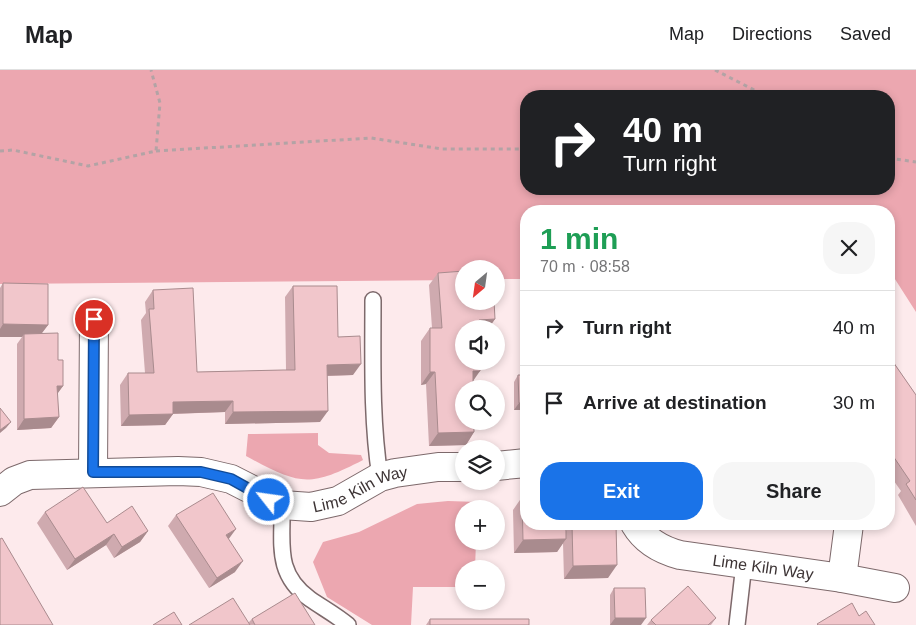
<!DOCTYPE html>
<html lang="en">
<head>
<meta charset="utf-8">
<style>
	body { margin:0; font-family:Helvetica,sans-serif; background:#f6f6f6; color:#202124; height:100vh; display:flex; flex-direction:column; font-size:19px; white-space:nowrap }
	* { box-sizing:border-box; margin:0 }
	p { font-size:16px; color:#757577 }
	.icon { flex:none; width:28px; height:28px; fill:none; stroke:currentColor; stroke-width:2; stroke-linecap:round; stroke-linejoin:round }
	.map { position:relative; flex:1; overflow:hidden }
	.drawer { position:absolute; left:520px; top:135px; width:375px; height:325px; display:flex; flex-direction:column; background:#fff; border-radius:20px; box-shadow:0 2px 8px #0003 }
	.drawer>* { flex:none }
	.banner { position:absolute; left:520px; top:20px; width:375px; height:105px; border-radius:20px; box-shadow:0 2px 8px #0003; background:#202124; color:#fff; overflow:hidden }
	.needle { width:32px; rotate:209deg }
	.buttons { position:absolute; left:455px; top:190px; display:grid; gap:10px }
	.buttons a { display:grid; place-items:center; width:50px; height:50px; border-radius:50%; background:#fff; box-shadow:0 2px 8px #0003; font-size:25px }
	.pin { position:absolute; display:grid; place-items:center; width:42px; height:42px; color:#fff; margin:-21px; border:2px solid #fff; border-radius:50%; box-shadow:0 1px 5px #0007 }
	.me { position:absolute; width:55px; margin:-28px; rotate:300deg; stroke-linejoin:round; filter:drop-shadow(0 0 4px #0008) }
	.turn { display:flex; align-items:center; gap:18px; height:105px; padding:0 20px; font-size:22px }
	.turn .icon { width:65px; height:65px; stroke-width:2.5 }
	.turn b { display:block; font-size:35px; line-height:42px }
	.round { display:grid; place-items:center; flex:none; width:52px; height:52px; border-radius:20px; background:#f6f6f6 }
	.overview { display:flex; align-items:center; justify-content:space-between; height:85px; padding:0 20px }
	h1 { font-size:30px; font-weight:700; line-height:38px; color:#1e9e55 }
	.button { display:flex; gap:10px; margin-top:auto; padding:10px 20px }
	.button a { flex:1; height:58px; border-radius:20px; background:#1a73e8; color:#fff; font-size:20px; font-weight:700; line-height:58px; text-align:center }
	.button a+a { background:#f6f6f6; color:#202124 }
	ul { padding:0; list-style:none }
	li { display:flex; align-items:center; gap:15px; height:75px; padding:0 20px; border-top:1px solid #e0e0e0 }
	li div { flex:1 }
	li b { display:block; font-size:19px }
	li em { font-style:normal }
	header { display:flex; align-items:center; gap:30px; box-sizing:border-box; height:70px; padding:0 25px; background:#fff; border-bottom:1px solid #e0e0e0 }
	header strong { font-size:24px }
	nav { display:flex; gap:28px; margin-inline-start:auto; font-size:18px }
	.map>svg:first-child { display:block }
</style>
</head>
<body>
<header>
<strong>Map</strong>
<nav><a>Map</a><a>Directions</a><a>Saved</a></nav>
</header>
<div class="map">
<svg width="916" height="555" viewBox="0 0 916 555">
	<rect width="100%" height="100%" fill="#fdeaec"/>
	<path fill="#eca7b0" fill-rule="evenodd" d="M0 0H916V242L893 206H889V141H526V209H496V199H464V210L0 214ZM526 26H889V119H526Z
		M318 363V375L329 383 361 385 363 390C309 418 299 415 246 386L248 364Z
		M448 431 478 432V439H464V471H476L475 499H464V517H413L411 555H372L327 527 313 492 323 472 359 462 417 434Z"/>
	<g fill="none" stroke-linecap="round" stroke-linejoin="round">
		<g stroke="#7d696b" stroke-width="18">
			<path id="service" d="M373 230C373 288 371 349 380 407
				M282 435C283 473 274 503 310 529 323 538 336 545 348 555
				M737 555 744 494"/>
		</g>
		<g stroke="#7d696b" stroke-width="30">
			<g id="minor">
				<path d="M496 396 526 393"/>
				<path d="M93 402 94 249"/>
				<path id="s1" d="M0 422 14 411 30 405 178 401 201 402 231 409 282 435 311 437 338 431 380 407 395 403 438 397H464"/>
				<path id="s2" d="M635 454C645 471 661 480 680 485L842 508 849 454"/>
				<path d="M842 508 895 518"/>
			</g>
		</g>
		<path stroke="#b3a3a5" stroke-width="3" stroke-dasharray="4 4" stroke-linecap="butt" d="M715 0 766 26
			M0 81 13 80 88 96 156 81 160 33 151 0
			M156 81 371 68 442 79H526
			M889 88 916 92"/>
		<use href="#service" stroke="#fff" stroke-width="15"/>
		<use href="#minor" stroke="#fff" stroke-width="28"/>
	</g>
	<path fill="#cfaaaf" d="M438 203 495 249 488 259H464L473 311 474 362 466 375 429 376 426 314 421 315V271L430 258H432L429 215Z
		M3 213 48 255 41 264 58 290 63 316 57 324 59 347 51 358 17 360V274L22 267H0V218Z
		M293 216 338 267 353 305 327 306 320 352 225 354V342L173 344 165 355 121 356 120 315 128 303H145L141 250 146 243 145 232 153 220 197 302 286 300 285 227Z
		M889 286 916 325V456L898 425 901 421 889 404Z
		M518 305 526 340H514V312Z
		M522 427 566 461 571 454H616L608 508 564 509 563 473 557 482 514 483 513 440Z
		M45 442 107 453 148 461 140 472 114 488 106 475 67 500 37 453Z
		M176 445 228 470 235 502 209 518 168 456Z
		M614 518 641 555H610V525Z
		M716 548 711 555H647L651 550Z
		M252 549 315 555H189L248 553Z
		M430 549 529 555H426Z"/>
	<path fill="#a98b8e" d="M495 249 488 259H473L479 250Z
		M3 254 48 255 39 267 24 264 22 267H0V259Z
		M361 294 353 305 319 306 327 295Z
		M473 301H480L471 314Z
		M430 302H435L426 314 421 315Z
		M57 316H63L55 327Z
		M233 331 225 342 165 344 173 332Z
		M519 333H526V340H514Z
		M328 341 320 352 225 354 233 342Z
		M173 344 165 355 121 356 129 345Z
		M59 347 51 358 17 360 24 349Z
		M11 352 6 358 0 363V360Z
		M474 362 466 375 429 376 438 363Z
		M749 454H795L792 459Z
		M803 454H820L819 455Z
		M236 459 228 470 226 465Z
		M148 461 140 472 114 488 122 477Z
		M114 464 106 475 67 500 75 489Z
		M566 469 557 482 514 483 523 470Z
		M243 491 235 502 209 518 217 508Z
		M617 495 608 508 564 509 573 496Z
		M615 548H646L641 555H610Z"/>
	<path fill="#f1c6cb" stroke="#a98b8e" d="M464 201V231H494L495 249 479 250V259H464V291H480V301H473V319H464V351H474V362L438 363 435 302H430V258H442L438 203Z
		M3 213 48 214V255L3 254Z
		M293 216H337L338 267 360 266 361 294 327 295 328 341 233 342V331L173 332V344L129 345 128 303H154L149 239H154L153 220 193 218 197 302 283 300H295Z
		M58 263V290H63V316H57L59 347 24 349V264Z
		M889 286 916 325V430L906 414 910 411 889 380Z
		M518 305H526V333H519Z
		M0 338 11 352 0 360Z
		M83 417 107 453 132 436 148 461 122 477 114 464 75 489 45 442Z
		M213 423 236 459 226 465 243 491 217 508 176 445Z
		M522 427H526V454H566V469L523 470Z
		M572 454H616L617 495 573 496Z
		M2 468 53 555H0V469Z
		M688 516 716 548 708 555H656L651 550Z
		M614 518H645L646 548H615Z
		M295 523 315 555H255L252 549Z
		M233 528 250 555H189Z
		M852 533 859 546 866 541 875 555H818L817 554Z
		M174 542 182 555H153Z
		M430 549H529V555H430Z"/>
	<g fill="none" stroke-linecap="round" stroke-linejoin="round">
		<g stroke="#114b97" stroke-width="12">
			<path id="route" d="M94 249 93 402H201L231 409 269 430"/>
		</g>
		<use href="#route" stroke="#1a73e8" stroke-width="9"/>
	</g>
	<g text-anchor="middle" stroke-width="4.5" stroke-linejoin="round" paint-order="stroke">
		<g font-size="16" fill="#3d3435" stroke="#fdfdfd">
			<text dy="6" stroke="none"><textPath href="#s1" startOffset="376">Lime Kiln Way</textPath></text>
			<text dy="6" stroke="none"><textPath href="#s2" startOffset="140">Lime Kiln Way</textPath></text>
		</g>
	</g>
</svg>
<div class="buttons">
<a><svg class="needle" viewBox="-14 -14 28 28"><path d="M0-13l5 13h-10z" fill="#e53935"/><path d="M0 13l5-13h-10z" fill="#757577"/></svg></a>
<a><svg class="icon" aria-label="sound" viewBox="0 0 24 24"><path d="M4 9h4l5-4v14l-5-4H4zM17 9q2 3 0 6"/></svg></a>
<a><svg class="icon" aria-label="search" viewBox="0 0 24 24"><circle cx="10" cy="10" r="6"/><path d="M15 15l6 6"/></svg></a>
<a><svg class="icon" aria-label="layers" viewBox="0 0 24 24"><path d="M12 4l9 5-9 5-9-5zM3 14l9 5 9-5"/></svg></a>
<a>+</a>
<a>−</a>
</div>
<div class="pin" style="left:94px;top:249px;background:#d93025"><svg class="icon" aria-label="arrive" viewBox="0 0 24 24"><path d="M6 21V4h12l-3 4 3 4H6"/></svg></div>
<svg class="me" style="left:269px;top:430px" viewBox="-20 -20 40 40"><circle r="17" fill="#1a73e8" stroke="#fff" stroke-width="3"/><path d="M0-11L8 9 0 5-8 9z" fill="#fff"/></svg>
<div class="banner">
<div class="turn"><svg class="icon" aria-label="right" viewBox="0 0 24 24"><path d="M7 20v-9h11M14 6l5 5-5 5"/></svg><div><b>40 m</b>Turn right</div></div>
</div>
<section class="drawer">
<div class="overview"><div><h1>1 min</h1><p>70 m · 08:58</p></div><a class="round"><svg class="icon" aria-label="close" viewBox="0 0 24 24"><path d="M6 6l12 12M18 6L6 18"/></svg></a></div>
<ul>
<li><svg class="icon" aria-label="right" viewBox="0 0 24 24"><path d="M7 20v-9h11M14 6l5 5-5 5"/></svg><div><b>Turn right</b></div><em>40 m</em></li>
<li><svg class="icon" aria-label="arrive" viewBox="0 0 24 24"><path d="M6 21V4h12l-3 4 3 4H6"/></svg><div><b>Arrive at destination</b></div><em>30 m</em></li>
</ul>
<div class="button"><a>Exit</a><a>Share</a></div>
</section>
</div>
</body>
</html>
